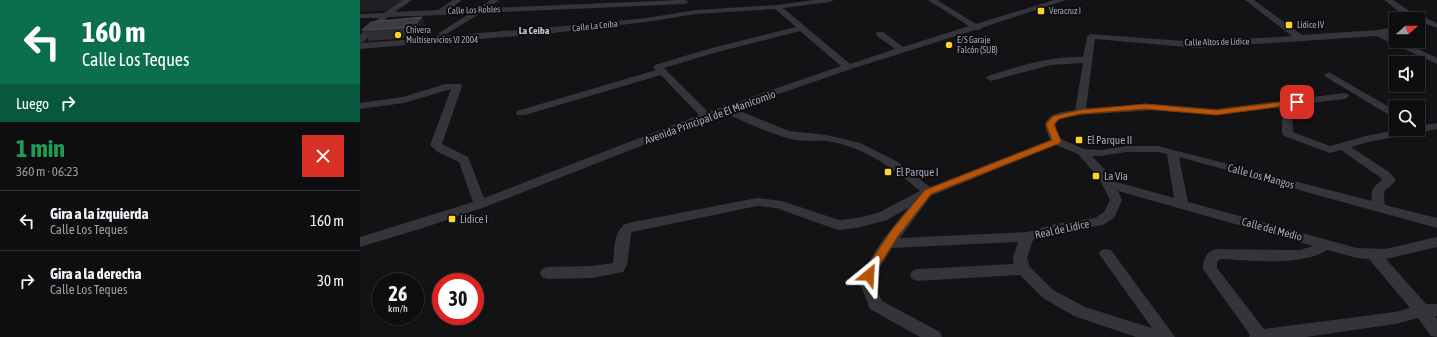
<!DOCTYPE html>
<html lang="es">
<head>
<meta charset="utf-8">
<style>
	body { margin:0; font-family:"Asap Condensed",sans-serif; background:#171719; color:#f1f3f6; height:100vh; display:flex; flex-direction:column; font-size:15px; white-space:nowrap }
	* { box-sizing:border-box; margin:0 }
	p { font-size:13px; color:#9b9c9f }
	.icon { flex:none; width:22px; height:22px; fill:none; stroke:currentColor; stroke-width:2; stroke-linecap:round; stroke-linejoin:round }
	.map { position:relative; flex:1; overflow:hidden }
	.side { display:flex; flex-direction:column; background:#0e0e10; width:360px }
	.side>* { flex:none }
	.top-card { background:#0b6e4f; color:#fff; overflow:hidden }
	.needle { width:26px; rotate:70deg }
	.controls { position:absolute; left:1029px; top:12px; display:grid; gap:8px }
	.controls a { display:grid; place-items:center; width:36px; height:36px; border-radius:0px; background:#0e0e10; box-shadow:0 1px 3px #0004,0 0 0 1px #2e2e30; font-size:20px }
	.speed { position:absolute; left:12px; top:273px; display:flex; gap:8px; font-size:20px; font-weight:700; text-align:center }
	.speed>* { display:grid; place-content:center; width:52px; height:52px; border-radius:50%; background:#0e0e10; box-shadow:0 1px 3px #0004,0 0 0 1px #2e2e30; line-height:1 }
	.speed small { font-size:10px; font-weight:400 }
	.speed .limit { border:6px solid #d22; background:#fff; color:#111 }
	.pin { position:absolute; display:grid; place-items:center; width:34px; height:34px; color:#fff; margin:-17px; border-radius:8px; box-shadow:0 2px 6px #0006 }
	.me { position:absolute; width:44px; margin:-22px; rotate:27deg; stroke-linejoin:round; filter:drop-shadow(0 0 3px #0008) }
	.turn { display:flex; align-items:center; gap:14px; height:84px; padding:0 16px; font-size:18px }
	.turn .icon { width:52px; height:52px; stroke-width:2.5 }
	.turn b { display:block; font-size:28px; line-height:34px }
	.then { display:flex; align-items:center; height:38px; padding:0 16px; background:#0003; gap:8px; font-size:15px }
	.round { display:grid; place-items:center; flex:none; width:42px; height:42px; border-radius:0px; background:#171719 }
	.head { display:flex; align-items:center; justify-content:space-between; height:68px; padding:0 16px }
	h1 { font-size:24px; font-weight:700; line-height:30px; color:#1e9e55 }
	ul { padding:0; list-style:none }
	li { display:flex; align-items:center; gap:12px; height:60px; padding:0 16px; border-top:1px solid #2e2e30 }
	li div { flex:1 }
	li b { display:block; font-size:15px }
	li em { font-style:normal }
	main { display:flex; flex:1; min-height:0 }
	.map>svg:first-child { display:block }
</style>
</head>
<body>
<main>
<section class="side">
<div class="top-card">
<div class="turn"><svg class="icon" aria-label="left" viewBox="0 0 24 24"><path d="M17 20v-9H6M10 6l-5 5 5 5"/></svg><div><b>160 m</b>Calle Los Teques</div></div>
<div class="then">Luego<svg class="icon" aria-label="right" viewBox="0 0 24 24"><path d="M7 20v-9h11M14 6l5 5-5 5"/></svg></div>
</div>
<div class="head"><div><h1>1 min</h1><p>360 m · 06:23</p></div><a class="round" style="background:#d93025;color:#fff"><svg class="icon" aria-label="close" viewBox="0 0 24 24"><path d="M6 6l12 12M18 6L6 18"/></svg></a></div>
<ul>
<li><svg class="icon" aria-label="left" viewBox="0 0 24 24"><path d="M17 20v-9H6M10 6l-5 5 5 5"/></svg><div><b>Gira a la izquierda</b><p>Calle Los Teques</p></div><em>160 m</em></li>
<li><svg class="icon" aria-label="right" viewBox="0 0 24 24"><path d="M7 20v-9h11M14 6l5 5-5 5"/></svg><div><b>Gira a la derecha</b><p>Calle Los Teques</p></div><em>30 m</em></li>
</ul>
</section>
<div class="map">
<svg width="1077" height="337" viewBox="0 0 1077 337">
	<rect width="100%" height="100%" fill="#131315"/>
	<path fill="#1f1f22" d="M0 0H46L28 11 0 12Z"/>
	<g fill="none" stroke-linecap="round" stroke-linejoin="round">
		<path fill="#34343a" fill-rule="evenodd" d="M43 0H52L35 12 78 10 93 0H102L89 10 118 9 130 0H139L129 8 318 0H326L329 2 325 4 121 13 83 36 193 27 286 18 336 10 417 5 453 0H474L470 2 423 8 490 64 535 49 517 36 516 34 517 32H523L543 47 609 26 568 0H577L616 24 694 0H706L621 28 620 30H615L491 69 375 109 429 131 467 135 500 143 538 162 570 187 690 140 685 127C686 112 704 112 715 110L723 63 690 65 631 81 626 78 628 76C659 66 690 56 723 57L727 37 730 34 838 42 932 36 885 0H894L942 35 1017 30 1036 27V33L1026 34 1036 39V41H1041L1077 58V64L1016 36 838 48 735 39 726 108 794 104 856 109 984 93 988 94 989 96 984 99 928 106 932 115 933 132 970 146 1006 136 1040 129H1058V126L1077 123V129L1008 142 991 147 1029 172 1036 180C1027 193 1022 184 1025 205L1077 218V228L819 157 828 202 997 248 1025 249 1077 237V247L1026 259 1066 304H1077V316H1075L1077 319V337L1071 336 1058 318 1035 324 946 337H889L890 335 843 269C843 259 846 252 856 249L940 250 953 246 758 191 762 200 754 218 743 225 695 234 673 240 667 258 670 267 693 290 725 307 792 328 739 254 741 250 746 249 751 250 815 337H776L714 316 683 298 660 275 557 281 552 279 550 275 552 271 557 269 654 264 653 258 658 242 532 248 519 269 514 283 522 301 580 332 582 337H560L510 309 500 283C509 254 529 232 548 208L527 220 497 228 478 230 416 208 397 206 272 232 271 234 267 265 263 272 232 278 187 279 182 277 180 273 182 269 187 267 232 266 253 263C255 250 253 228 268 223L397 198 422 201 479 220 497 218 518 213 560 191C534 168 502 146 467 141 455 140 443 142 431 139 408 133 387 123 365 113L125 207 66 227 0 247V237L113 202 99 162 78 152 70 145 91 89 44 103 0 109V103L43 97 85 84H100L102 86 82 144 108 157 124 198 339 115 301 75 165 115H157L156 113 157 111 296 70 293 67 295 65 348 49 436 27 415 9 336 14 286 22 193 33 0 49V43L71 38 109 14 28 17 3 42 0 43V35L19 18H0V14L24 13ZM440 31 481 66 348 112 304 68 354 53ZM918 107 922 118V134L924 136 970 153 981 150 1021 178 1022 180C1014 186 1010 190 1012 201L798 146H767L740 150 724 149 701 139 695 127 697 122 700 119 720 115 794 110 856 115ZM696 145 718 154 739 178 750 200 744 212 735 218 695 224 667 232 540 238 571 196ZM767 152H798L807 154 814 198 753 181 748 173 732 156H740ZM967 250 997 258 1009 259 1050 308 1035 312 904 329 857 268V262L860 259C890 260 941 267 967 250Z
			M1024 0H1033L1048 10 1077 23V28L1058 21V19L1042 14Z
			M969 72 1036 111V119L966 77 964 75Z"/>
	</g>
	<path fill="#2f2f33" d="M62 17 67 28 59 37 9 41 2 30Z"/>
	<path fill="#1e1e21" d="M62 17 67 28 59 37 53 27Z"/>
	<path fill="#3b3c41" stroke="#4c4c53" d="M62 17 53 27 2 30 11 22Z"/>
	<path fill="#b45309" stroke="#753606" d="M937 100 940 101V104L856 115 785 109 720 114 699 119 694 124 701 141 700 143 571 194 538 236 517 269 513 278 509 280 505 278 504 275 508 265 531 231 565 190 692 140 686 124 693 116 720 110 785 104 856 110Z"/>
	<g fill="#fed622" stroke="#0e0e10" stroke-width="1.5">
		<rect x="677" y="7" width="8" height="8" rx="2"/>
		<rect x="925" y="21" width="8" height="8" rx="2"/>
		<circle cx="38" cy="35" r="4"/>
		<circle cx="589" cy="45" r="4"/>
		<rect x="715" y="136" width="8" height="8" rx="2"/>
		<rect x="524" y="168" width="8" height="8" rx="2"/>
		<rect x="732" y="172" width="8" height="8" rx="2"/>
		<rect x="88" y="215" width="8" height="8" rx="2"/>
	</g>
	<g text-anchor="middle" stroke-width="4" stroke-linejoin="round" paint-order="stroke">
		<g font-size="9" fill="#a3a6b6" stroke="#0e0e10">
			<text transform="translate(114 10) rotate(-2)" y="3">Calle Los Robles</text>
			<text transform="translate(235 26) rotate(-6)" y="3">Calle La Ceiba</text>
			<text transform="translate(857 42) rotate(-1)" y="3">Calle Altos de Lídice</text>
		</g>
		<g font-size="9" fill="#a3a6b6" stroke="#0e0e10" text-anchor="start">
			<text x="689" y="14">Veracruz I</text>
			<text x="937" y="28">Lídice IV</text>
			<text x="46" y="33">Chivera<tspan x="46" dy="10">Multiservicios VJ 2004</tspan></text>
			<text x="597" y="43">E/S Garaje<tspan x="597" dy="10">Falcón (SUB)</tspan></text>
		</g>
		<g font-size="10" font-weight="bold" fill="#c5c6d2" stroke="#0e0e10">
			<text x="174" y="34">La Ceiba</text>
		</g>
		<g font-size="11" fill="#a3a6b6" stroke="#0e0e10">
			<text transform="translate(350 117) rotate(-20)" y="4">Avenida Principal de El Manicomio</text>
			<text transform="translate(901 176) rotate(15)" y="4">Calle Los Mangos</text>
			<text transform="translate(702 229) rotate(-12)" y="4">Real de Lídice</text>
			<text transform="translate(912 229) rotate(15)" y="4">Calle del Medio</text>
		</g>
		<g font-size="11" fill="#a3a6b6" stroke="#0e0e10" text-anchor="start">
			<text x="727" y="144">El Parque II</text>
			<text x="536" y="176">El Parque I</text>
			<text x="744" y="180">La Vía</text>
			<text x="100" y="223">Lídice I</text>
		</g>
	</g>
</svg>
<div class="controls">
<a><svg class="needle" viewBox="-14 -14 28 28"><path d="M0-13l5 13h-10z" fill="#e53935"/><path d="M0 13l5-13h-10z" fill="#9b9c9f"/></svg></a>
<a><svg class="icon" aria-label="sound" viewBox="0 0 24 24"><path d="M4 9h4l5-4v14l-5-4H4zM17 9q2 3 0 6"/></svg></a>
<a><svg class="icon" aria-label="search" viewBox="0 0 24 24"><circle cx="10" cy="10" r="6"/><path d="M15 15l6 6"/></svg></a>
</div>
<div class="speed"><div>26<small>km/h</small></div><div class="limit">30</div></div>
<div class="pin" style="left:937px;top:102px;background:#d93025"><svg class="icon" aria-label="arrive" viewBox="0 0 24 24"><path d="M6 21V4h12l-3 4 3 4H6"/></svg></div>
<svg class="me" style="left:509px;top:275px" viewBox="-20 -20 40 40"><path d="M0-17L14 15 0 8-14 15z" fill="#b45309" stroke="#fff" stroke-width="4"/></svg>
</div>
</main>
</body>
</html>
